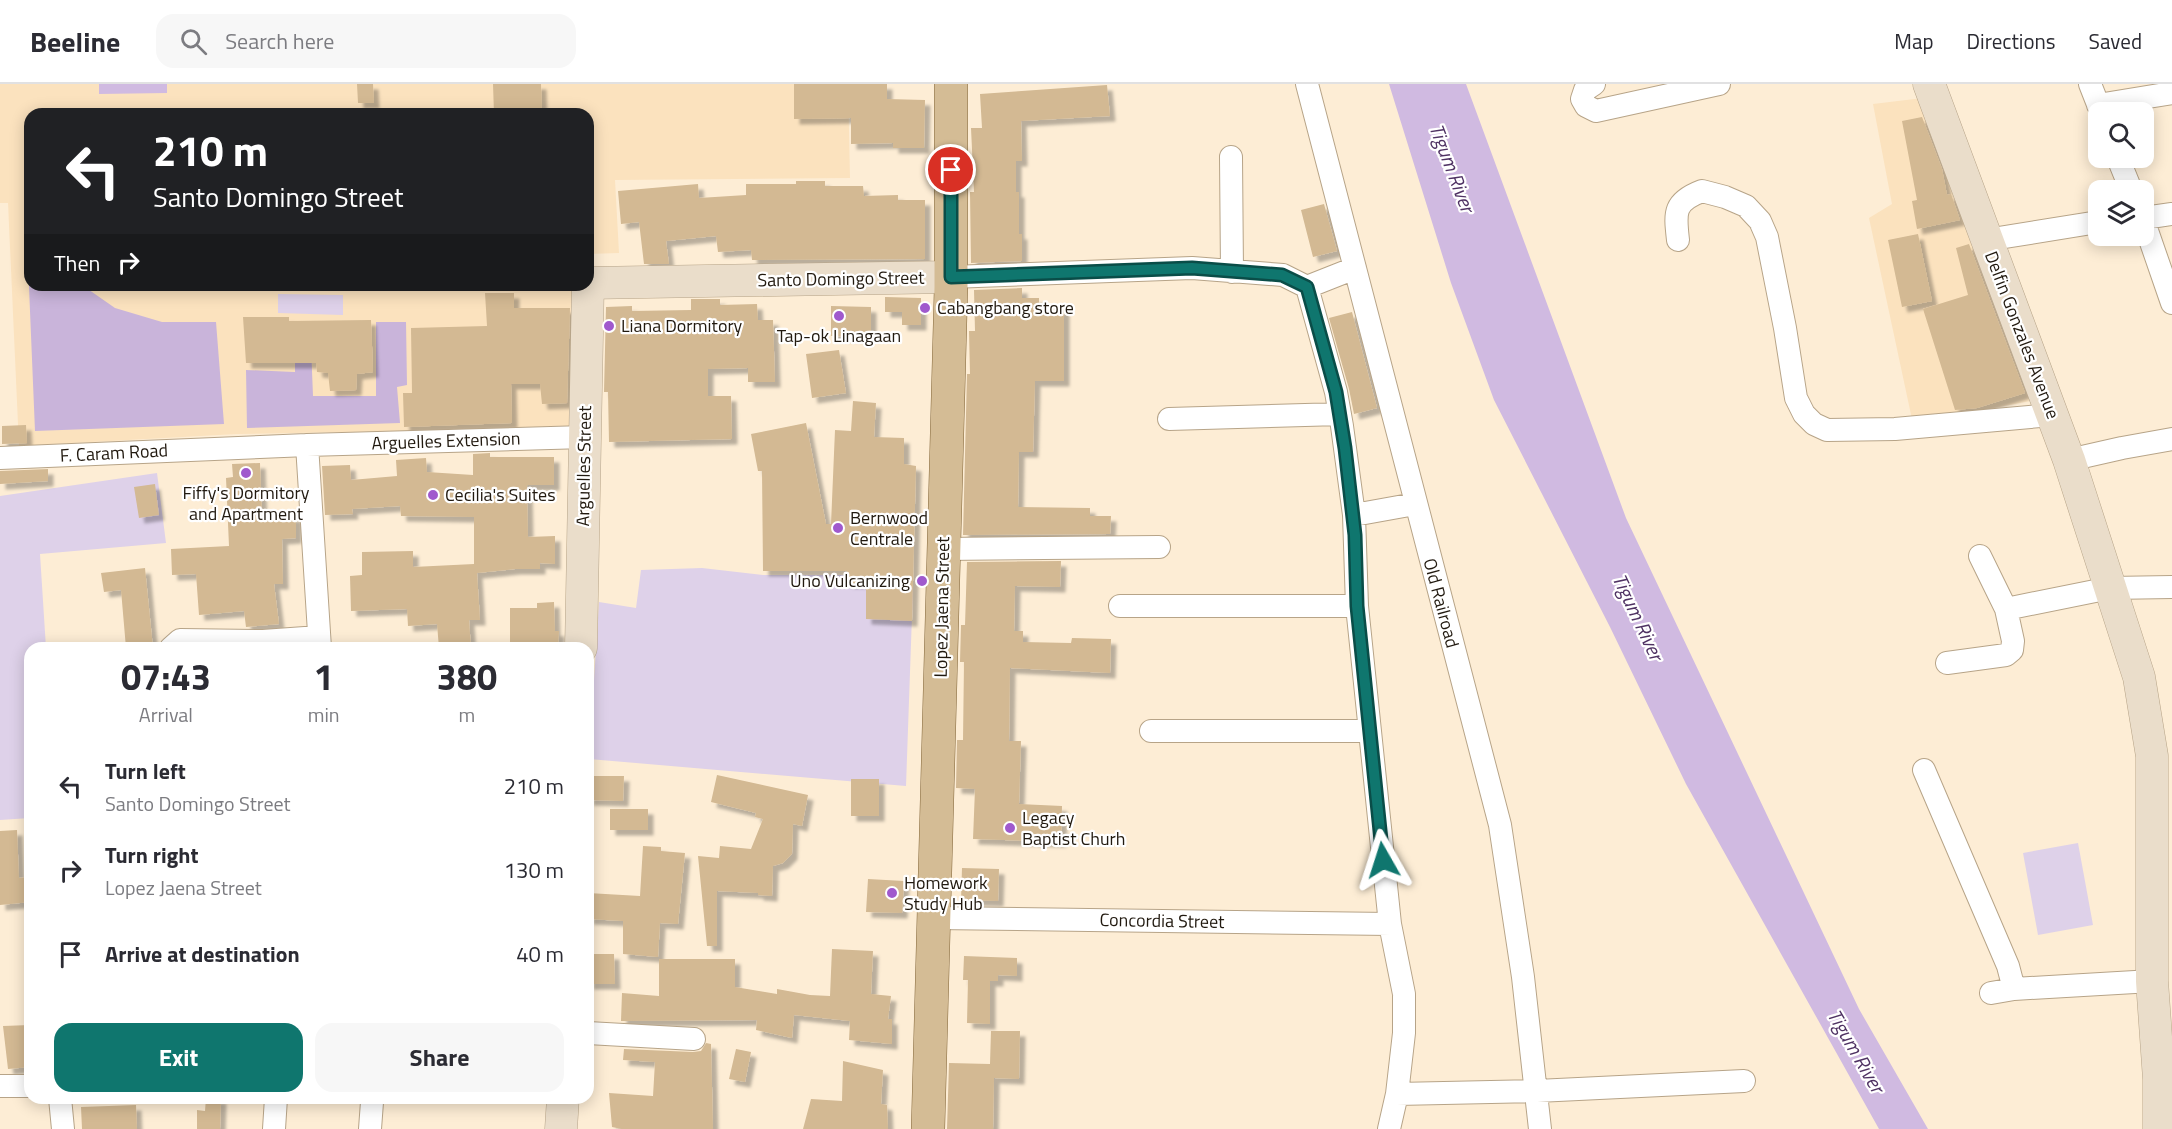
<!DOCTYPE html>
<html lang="en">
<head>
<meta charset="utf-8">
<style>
	body { margin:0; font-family:"Titillium Web",sans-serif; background:#f7f7f7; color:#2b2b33; height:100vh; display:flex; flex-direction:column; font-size:22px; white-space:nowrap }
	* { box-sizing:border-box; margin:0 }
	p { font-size:20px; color:#7c7c81 }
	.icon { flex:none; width:33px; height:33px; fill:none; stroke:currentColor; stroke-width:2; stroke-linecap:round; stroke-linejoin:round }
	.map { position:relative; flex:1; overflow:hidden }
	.drawer { position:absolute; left:24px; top:558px; width:570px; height:462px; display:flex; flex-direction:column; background:#fff; border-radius:18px; box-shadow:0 3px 15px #0003 }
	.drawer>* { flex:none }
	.banner { position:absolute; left:24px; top:24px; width:570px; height:183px; border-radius:18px; box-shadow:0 3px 15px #0003; background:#202124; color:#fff; overflow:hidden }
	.fabs { position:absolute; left:2088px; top:18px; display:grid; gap:12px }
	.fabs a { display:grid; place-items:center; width:66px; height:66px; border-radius:12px; background:#fff; box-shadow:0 3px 15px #0003; font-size:30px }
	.pin { position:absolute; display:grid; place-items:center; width:51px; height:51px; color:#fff; margin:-26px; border:3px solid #fff; border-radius:50%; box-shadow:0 2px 6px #0007 }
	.me { position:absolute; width:66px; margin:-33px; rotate:354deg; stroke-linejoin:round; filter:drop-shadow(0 0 4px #0008) }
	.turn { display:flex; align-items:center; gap:21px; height:126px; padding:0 30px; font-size:27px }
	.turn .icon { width:78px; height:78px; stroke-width:2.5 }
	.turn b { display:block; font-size:42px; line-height:51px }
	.then { display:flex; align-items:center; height:57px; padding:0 30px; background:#0003; gap:12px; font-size:22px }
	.eta { display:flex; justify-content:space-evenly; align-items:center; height:102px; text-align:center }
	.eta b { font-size:36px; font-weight:700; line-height:42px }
	.primary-button { display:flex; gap:12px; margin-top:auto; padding:12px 30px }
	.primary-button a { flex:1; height:69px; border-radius:18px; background:#0f766e; color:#fff; font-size:24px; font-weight:700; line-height:69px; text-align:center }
	.primary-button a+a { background:#f7f7f7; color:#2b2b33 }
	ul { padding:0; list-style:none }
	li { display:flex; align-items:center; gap:18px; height:84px; padding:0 30px }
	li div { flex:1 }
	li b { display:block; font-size:22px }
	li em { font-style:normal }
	header { display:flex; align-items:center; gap:36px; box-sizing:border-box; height:84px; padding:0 30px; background:#fff; border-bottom:2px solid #e1e1e2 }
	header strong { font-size:28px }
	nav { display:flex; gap:33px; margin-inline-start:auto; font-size:21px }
	.search { width:420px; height:54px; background:#f7f7f7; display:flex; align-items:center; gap:15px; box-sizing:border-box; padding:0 21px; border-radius:18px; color:#7c7c81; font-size:22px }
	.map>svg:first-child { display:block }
</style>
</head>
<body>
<header>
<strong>Beeline</strong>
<div class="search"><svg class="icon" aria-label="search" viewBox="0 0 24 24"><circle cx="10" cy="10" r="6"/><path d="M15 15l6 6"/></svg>Search here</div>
<nav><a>Map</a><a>Directions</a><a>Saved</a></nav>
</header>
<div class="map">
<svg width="2172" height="1045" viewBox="0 0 2172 1045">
	<defs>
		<filter id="shadow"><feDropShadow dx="5.5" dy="5.5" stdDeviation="1.5" flood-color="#0004"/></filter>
	</defs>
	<rect width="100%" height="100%" fill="#fdedd5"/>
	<path fill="#fbe2be" d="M0 0H848L850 94 615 96 619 169 588 170V30H30V201H575L572 344 237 350 19 362 8 119H0Z
		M1931 13 2035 316 1913 340 1869 134 1892 120 1873 20Z"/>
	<path fill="#ded1e9" d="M278 210 343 211V231L278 229Z
		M157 389 166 459 40 470 46 564H30V734L0 736V412Z
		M702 484 763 491H844V501L913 503 906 702 589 675 599 518 636 524 641 486Z
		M2078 759 2093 841 2038 851 2023 769Z"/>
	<path fill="#c9b4da" d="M27 155 30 158V201H82L115 224 162 238H216L224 340 35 347Z
		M295 237H310L313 312H376V238H406L407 301 397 303 400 339 247 344 246 286 295 288Z"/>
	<path fill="#d0bae1" d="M99 0H167V9L99 10Z
		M1389 0H1466L1626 434 1859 925 1928 1045H1879L1686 700 1610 543 1494 316 1451 199Z"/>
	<path fill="#d3b993" filter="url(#shadow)" d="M357 0H373L374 19H358Z
		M493 0H541L542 30H494Z
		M794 0H887V15L925 16 924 64H893V59L851 60V34L794 35Z
		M1107 1 1110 32 1021 37 1022 77H1016V108H1019V150H1022V177L971 179 970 108H974L971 44H982L980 10Z
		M1922 33 1942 85 1947 111 1951 110 1960 136 1917 145 1912 117 1917 116 1902 37Z
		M796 97H825V102H863L864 112 898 111V116H925V175L752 176 751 166 718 168 716 152 666 157 669 180H644L639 138 621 140 618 107 698 100 699 114 746 111V100H796Z
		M1324 120 1337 167 1313 173 1301 126Z
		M1918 150 1932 217 1902 223 1888 156Z
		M1969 160 2025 309 1977 324 1955 326 1923 225 1968 211 1956 164Z
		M1022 204V214H1039V224H1064V297H1035L1033 368H1019L1018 423 1090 424V432H1111L1110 450 963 451 967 290H970L969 247H975L974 206Z
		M485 209H514V224H570L567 319 542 320 540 300H511L512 339 404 343 403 309H412L411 244 487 242Z
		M885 213 921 214V241H902V228H885Z
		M691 215H720V221L757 220 758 236H773L775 298H748V284L708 285V312H731L732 355 609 358 608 308H604L606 223 632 222V227L691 226Z
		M831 222 871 223V253L831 252Z
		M1352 228 1377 324 1354 330 1349 305 1329 234Z
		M243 233H289V237L371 236 373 288 357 290 356 306 330 307 328 289 317 288 316 279H246Z
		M839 266 846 309 812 314 806 270Z
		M853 317 876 319 874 353 904 354V380L916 382 912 537 866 535V499H848L847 487H763L762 387H758L751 350 806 339 826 440H831L835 346 851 347Z
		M26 341 27 359 2 360V342Z
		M490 369V373H554V401H527L528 453 555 452V480L540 479V485H515L477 489 480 536H469L471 564H439L437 540 408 542 407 525 351 527 350 492 362 491V468L413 467V483L474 480V433L401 432 400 422 352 425 353 430 325 431 322 382 350 381 351 396 397 392 396 376 426 374 427 388 473 391V370Z
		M260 379 262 432H296V454L282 455 283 500H274L279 540 246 543 244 527 199 531 196 490 172 491 171 465 229 462 226 394 233 393 232 380Z
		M48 385V397L0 400V387Z
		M155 400 159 431 139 434 134 403Z
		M1061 477 1060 503 1015 502 1014 547H1023V558L1071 559 1072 554 1111 555 1110 589 1010 584 1009 657H1021L1019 720 1062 722 1061 758 973 755 975 705 956 704 957 656H963L964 578H960L961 541H965L967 478Z
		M145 484 153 564H126L121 506 104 508 101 489Z
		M554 518 555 547H559L558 564H510V524H537V519Z
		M717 691 808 711 802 742 793 740 792 770 783 779 773 782 772 812 758 811V809L717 807V862H707L698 772 719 774 720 762 751 765 763 735 755 733 756 729 711 718Z
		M588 692H624L623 717 588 716Z
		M851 695H879V732H851Z
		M610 725H648V746H610Z
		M17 746 19 794 29 793 30 818 0 821V747Z
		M643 762 661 763V767L685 769 678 840 660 839 658 873 623 870V837L588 835V809L640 812Z
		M962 784 999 785 998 817 961 816Z
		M868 795 904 797 902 829 866 828Z
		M832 865 873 867 871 910 891 912 888 935H892V960L849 956 850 937 794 931 792 954 756 946 757 936 621 937 622 909 659 912V875H735V903L777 910V905L810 911 830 912Z
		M588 870H614L615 900H588Z
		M964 872 1017 874V892L998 891V897H990V940L967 939 968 896H963Z
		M30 941V983L8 985 3 942Z
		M991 947H1020L1019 995 994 994 993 1045H947L949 979 990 980Z
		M706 959 711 960 713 1045H622L612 1043 609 1009 653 1012 655 978 623 976 624 965 693 968 701 967Z
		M736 965 751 968 745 998 729 995Z
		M843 977 883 986 881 1020 887 1021 888 1045H803L811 1015 842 1017Z
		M206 1014H221L220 1045H197V1026L205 1027Z
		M136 1021 137 1045H82L81 1023Z"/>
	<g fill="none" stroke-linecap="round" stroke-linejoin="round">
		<g stroke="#b7a488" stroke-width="24">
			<path id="street" d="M1307 0 1500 741 1523 893 1540 1045
				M1594 0 1585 6 1582 15 1586 22 1596 27 1719 0
				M2090 0 2101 28
				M2098 21 2172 9
				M1231 73 1232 188
				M2118 74 2131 106
				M2144 134 2172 130
				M2144 138 2172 219
				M1678 156C1675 129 1673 118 1702 107L1725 113 1746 122 1760 137 1767 153 1785 244 1796 314 1804 330 1814 340 1827 346 1895 345 2052 331
				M1986 156 2098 138
				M951 193 1192 184 1283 191 1307 203
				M1307 203 1336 308 1342 342 1354 431 1357 522 1390 840 1404 910V949L1397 1010 1389 1045
				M1307 203 1355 184
				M1169 335 1340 330
				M307 361 320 564
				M0 374 307 361 585 353
				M2069 376 2122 364 2172 355
				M1354 431 1415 420
				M943 465 1159 463
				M1980 472 2006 525
				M1120 522H1357
				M171 564 180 556 263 557 319 553
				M1947 579 2006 571 2012 566 2013 557 2006 525 2110 504 2172 503
				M1151 647H1369
				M1924 686 2008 882 2014 905 2152 897
				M935 834 1390 840
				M1991 909 2014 905
				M588 949 694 955
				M0 1002H30
				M1397 1010 1537 1007 1744 997
				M60 1014 63 1045
				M274 1045 276 1014
				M370 1045 372 1018"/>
		</g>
		<g stroke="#b7a488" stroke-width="33">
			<path id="secondary" d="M1929 0 2069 376 2139 593 2152 672V897L2159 995V1045
				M581 564 588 199 951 193
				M561 1045 563 1014"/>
		</g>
		<g stroke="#836639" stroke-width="34">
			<path id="primary" d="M928 1045 951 203V0"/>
		</g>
		<use href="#street" stroke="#fff" stroke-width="22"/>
		<use href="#secondary" stroke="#eaddca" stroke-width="32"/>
		<use href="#primary" stroke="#d4bc95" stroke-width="33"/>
	</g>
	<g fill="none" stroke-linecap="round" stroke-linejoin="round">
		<g stroke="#0a4d48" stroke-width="15">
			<path id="route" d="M951 86V193L1192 184 1282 191 1307 203 1336 308 1345 364 1355 451 1357 522 1383 776"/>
		</g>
		<use href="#route" stroke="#0f766e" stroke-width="10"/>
	</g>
	<g fill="#a059cd" stroke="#fff" stroke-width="2">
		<circle cx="925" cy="224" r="6"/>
		<circle cx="839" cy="232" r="6"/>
		<circle cx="609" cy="242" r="6"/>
		<circle cx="246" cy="389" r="6"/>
		<circle cx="433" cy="411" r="6"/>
		<circle cx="838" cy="444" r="6"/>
		<circle cx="922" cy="497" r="6"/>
		<circle cx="1010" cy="744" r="6"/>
		<circle cx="892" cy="809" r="6"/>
	</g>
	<g text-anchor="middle" stroke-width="4.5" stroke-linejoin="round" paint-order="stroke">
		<g font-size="18" fill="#21190f" stroke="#fff">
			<text transform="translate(841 195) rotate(-1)" y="6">Santo Domingo Street</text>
			<text transform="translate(2022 251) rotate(69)" y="6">Delfin Gonzales Avenue</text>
			<text transform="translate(446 357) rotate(-2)" y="6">Arguelles Extension</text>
			<text transform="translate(114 369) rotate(-3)" y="6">F. Caram Road</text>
			<text transform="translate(584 382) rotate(-89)" y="6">Arguelles Street</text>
			<text transform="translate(1441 519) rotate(75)" y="6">Old Railroad</text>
			<text transform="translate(942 523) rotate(-89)" y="6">Lopez Jaena Street</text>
			<text transform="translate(1162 837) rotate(1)" y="6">Concordia Street</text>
		</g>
		<g font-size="18" fill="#21190f" stroke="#fff" text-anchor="start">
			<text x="937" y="230">Cabangbang store</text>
			<text x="621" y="248">Liana Dormitory</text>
			<text x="839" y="258" text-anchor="middle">Tap-ok Linagaan</text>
			<text x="246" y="415" text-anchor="middle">Fiffy's Dormitory<tspan x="246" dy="21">and Apartment</tspan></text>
			<text x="445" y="417">Cecilia's Suites</text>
			<text x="850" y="440">Bernwood<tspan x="850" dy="21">Centrale</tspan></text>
			<text x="910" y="503" text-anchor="end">Uno Vulcanizing</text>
			<text x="1022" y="740">Legacy<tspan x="1022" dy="21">Baptist Churh</tspan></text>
			<text x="904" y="805">Homework<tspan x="904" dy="21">Study Hub</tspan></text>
		</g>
		<g font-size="20" font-style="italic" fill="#4f3263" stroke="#fff">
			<text transform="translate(1452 84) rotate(69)" y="7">Tigum River</text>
			<text transform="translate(1638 533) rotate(65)" y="7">Tigum River</text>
			<text transform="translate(1856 967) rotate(60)" y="7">Tigum River</text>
		</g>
	</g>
</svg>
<div class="fabs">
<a><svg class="icon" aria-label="search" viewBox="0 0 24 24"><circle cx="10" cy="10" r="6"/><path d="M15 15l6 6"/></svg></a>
<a><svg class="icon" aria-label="layers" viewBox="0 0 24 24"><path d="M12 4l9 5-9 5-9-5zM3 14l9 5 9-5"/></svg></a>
</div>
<div class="pin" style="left:951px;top:86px;background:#d93025"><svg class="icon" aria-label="arrive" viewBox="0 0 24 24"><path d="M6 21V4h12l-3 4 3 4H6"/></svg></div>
<svg class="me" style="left:1383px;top:776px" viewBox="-20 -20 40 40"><path d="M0-17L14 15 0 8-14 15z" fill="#0f766e" stroke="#fff" stroke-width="4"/></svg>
<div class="banner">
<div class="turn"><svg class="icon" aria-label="left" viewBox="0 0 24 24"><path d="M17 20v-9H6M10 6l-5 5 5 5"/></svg><div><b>210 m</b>Santo Domingo Street</div></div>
<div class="then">Then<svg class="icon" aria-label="right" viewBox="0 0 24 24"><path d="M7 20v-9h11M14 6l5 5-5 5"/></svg></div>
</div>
<section class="drawer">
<div class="eta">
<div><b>07:43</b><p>Arrival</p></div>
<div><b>1</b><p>min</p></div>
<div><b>380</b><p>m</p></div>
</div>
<ul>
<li><svg class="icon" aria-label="left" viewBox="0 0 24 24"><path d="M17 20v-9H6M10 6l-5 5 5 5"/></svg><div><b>Turn left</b><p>Santo Domingo Street</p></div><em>210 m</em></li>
<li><svg class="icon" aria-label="right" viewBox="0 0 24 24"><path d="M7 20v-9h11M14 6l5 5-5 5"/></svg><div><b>Turn right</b><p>Lopez Jaena Street</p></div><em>130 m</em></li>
<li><svg class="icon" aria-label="arrive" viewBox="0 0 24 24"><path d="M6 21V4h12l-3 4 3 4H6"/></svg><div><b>Arrive at destination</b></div><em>40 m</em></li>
</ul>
<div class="primary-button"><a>Exit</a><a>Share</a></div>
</section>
</div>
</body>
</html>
